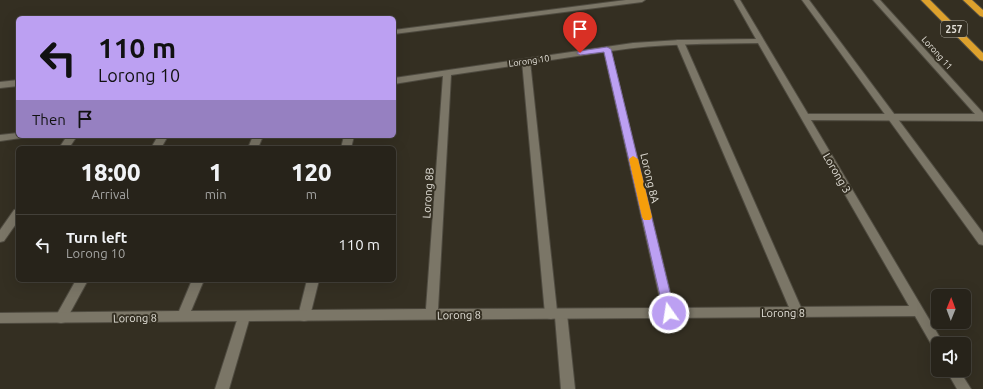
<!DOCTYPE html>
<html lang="en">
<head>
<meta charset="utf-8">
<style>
	body { margin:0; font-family:Ubuntu,sans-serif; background:#2f2b23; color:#f1f3f6; height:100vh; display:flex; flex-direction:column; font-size:15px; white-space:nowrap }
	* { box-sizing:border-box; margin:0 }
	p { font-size:13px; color:#a4a4a2 }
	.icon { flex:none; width:22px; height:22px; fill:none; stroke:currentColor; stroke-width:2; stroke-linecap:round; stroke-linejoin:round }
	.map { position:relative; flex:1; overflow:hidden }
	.drawer { position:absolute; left:16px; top:146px; width:380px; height:136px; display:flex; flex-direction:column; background:#27231a; border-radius:6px; box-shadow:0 4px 16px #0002,0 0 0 1px #434039 }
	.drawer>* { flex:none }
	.hud { position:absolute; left:16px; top:16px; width:380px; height:122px; border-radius:6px; box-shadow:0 4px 16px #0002,0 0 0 1px #434039; background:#bca0f2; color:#111; overflow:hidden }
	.needle { width:26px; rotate:1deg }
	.tools { position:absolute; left:931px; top:289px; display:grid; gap:8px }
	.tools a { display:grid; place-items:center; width:40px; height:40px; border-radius:6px; background:#27231a; box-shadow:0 4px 16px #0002,0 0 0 1px #434039; font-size:20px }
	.pin { position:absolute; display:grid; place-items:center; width:34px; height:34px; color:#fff; margin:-41px -17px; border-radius:50% 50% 50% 0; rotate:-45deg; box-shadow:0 0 4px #0007 }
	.pin .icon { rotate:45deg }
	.me { position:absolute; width:44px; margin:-22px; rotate:347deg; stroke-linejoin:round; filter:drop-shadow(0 0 3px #0008) }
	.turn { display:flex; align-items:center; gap:14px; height:84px; padding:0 16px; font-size:18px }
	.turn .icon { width:52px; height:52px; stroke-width:2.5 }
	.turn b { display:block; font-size:28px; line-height:34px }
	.then { display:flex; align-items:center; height:38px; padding:0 16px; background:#0003; gap:8px; font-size:15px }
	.eta { display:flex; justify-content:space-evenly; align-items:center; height:68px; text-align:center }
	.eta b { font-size:24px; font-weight:800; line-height:28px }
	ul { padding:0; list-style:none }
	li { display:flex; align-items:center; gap:12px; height:60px; padding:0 16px; border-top:1px solid #434039 }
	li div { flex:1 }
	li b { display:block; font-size:15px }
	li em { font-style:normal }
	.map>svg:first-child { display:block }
</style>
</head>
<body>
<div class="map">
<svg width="983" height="389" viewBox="0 0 983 389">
	<rect width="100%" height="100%" fill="#342f22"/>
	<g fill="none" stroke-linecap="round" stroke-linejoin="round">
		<g stroke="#4f4b40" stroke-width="2">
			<path id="lane" d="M626 0H645L642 2 394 34V30Z
				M802 0H809L983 233V245L979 244Z
				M677 40H683L684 42 803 312 801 316 797 317 793 316 791 312 676 42Z
				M523 59H526L530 61 557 311 561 309 565 310 567 314 575 389H561L555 317 551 319 547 318 545 314 522 61Z
				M18 80V86L0 88V82Z
				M158 136H168L161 148H151Z
				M344 136H354L351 148H341Z
				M76 280H88L65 322 61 323 57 322 55 318 57 314Z
				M307 280H319L310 316 308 320 304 321 300 320 298 316Z
				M244 312 248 313 250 317 229 389H215L238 317 240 313Z"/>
		</g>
		<g stroke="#4f4b40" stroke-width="2">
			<path id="street" d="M734 0H740L808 114H975L873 0H880L983 113V121L811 120 942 341 944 344H938V351L934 349 915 316 0 323V313L179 311 192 280H204L191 311 426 309 443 76 394 84V78L633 43 680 40 756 39ZM758 43 909 306 674 308 611 51C660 43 709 44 758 43ZM604 52 662 308 438 309 451 75Z
				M18 133V136H23L21 138 0 141V135Z
				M67 136H77L69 148H59Z
				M253 136H263L258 148H248Z
				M18 209V221L4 241 0 242V230L14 210Z
				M946 370H959L971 389H957Z"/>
		</g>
		<g stroke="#4f4b40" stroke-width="2">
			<path id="highway" d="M921 0H930L983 53V61L980 60Z
				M963 0H972L983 10V17L980 16Z"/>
		</g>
		<use href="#lane" fill="#7b7667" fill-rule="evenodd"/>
		<use href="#street" fill="#7b7667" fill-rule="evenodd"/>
		<use href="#highway" fill="#dda12d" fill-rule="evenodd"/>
	</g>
	<path fill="#bca0f2" stroke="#7a689d" d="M607 47 611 49 675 313 673 317 669 318 665 317 664 313 604 52 580 55 577 53 580 51Z"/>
	<path fill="#f59e0b" d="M633 156 638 159 652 217 650 220H644L642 217 629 159Z"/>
	<g text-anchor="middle" stroke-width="4" stroke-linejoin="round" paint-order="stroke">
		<g font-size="9" fill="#e3e0d8" stroke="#342f22">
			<text transform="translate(937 53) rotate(48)" y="3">Lorong 11</text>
			<text transform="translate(529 61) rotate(-8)" y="3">Lorong 10</text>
		</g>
		<rect fill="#342f22" stroke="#aeaba1" stroke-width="1" x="941" y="21" width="26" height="16" rx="3"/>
		<g font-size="10" font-weight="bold" fill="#e3e0d8">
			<text x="954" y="33">257</text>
		</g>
		<g font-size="11" fill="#e3e0d8" stroke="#342f22">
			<text transform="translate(837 173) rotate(60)" y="4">Lorong 3</text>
			<text transform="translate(650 178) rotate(77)" y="4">Lorong 8A</text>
			<text transform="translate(428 193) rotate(-86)" y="4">Lorong 8B</text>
			<text x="783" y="317">Lorong 8</text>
			<text transform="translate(459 315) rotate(-1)" y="4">Lorong 8</text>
			<text transform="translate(135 318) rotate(-1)" y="4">Lorong 8</text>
		</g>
	</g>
</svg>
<div class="tools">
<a><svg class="needle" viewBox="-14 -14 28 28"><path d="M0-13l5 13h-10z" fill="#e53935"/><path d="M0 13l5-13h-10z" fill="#a4a4a2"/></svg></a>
<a><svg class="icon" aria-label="sound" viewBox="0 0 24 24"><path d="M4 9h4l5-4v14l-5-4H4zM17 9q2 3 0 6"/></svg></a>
</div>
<div class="pin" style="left:580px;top:53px;background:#d93025"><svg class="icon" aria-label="arrive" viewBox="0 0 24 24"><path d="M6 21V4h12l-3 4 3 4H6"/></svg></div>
<svg class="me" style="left:669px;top:313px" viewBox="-20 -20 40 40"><circle r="17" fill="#bca0f2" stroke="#fff" stroke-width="3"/><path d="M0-11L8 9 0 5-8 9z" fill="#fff"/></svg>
<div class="hud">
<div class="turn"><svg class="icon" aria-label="left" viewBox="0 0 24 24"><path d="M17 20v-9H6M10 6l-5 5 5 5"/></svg><div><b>110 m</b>Lorong 10</div></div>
<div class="then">Then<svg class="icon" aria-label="arrive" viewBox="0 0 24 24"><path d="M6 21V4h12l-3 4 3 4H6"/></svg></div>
</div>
<section class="drawer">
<div class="eta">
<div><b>18:00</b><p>Arrival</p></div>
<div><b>1</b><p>min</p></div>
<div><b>120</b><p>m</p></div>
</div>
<ul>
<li><svg class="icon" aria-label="left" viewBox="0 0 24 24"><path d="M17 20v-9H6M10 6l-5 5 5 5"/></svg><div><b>Turn left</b><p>Lorong 10</p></div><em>110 m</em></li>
</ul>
</section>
</div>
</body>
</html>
